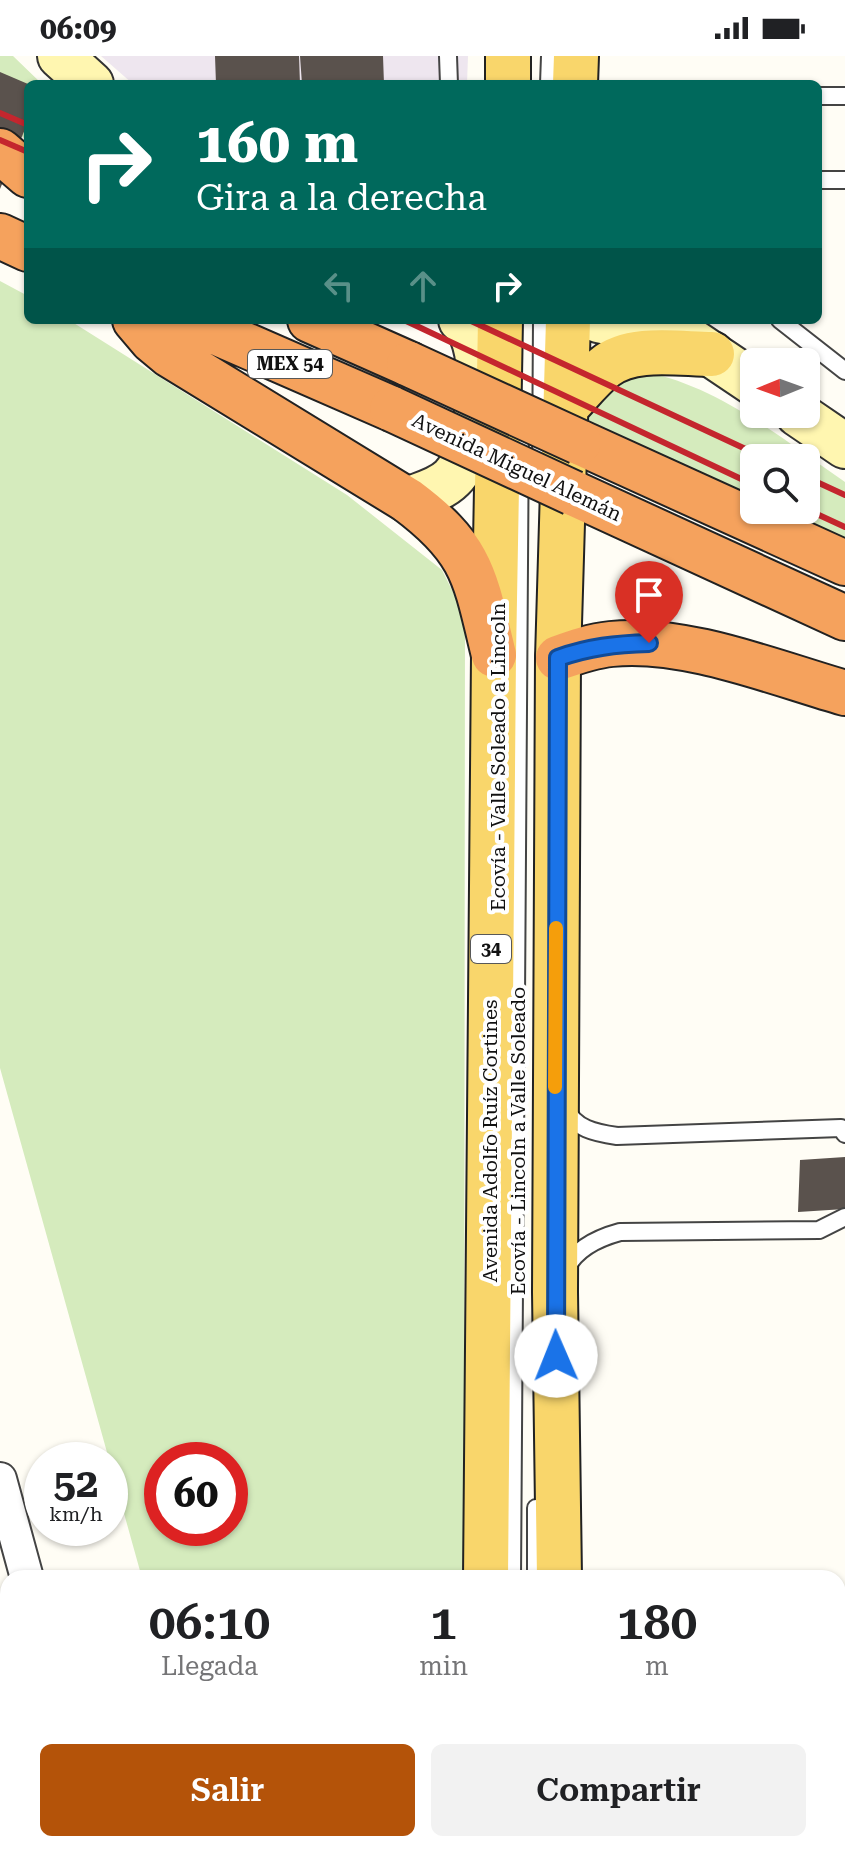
<!DOCTYPE html>
<html lang="es">
<head>
<meta charset="utf-8">
<style>
	body { margin:0; font-family:"Roboto Serif",serif; background:#f2f2f2; color:#202124; height:100vh; display:flex; flex-direction:column; font-size:30px; white-space:nowrap }
	* { box-sizing:border-box; margin:0 }
	p { font-size:26px; color:#757577 }
	.icon { flex:none; width:44px; height:44px; fill:none; stroke:currentColor; stroke-width:2; stroke-linecap:round; stroke-linejoin:round }
	.map { position:relative; flex:1; overflow:hidden }
	.side { position:absolute; left:0px; top:1514px; width:846px; height:282px; display:flex; flex-direction:column; background:#fff; border-radius:24px 24px 0 0; box-shadow:0 2px 6px #0004 }
	.side>* { flex:none }
	.guide { position:absolute; left:24px; top:24px; width:798px; height:244px; border-radius:12px; box-shadow:0 2px 6px #0004; background:#00695c; color:#fff; overflow:hidden }
	.needle { width:52px; rotate:269deg }
	.tools { position:absolute; left:740px; top:292px; display:grid; gap:16px }
	.tools a { display:grid; place-items:center; width:80px; height:80px; border-radius:12px; background:#fff; box-shadow:0 2px 6px #0004; font-size:40px }
	.speed { position:absolute; left:24px; top:1386px; display:flex; gap:16px; font-size:40px; font-weight:700; text-align:center }
	.speed>* { display:grid; place-content:center; width:104px; height:104px; border-radius:50%; background:#fff; box-shadow:0 2px 6px #0004; line-height:1 }
	.speed small { font-size:20px; font-weight:400 }
	.speed .limit { border:12px solid #d22; background:#fff; color:#111 }
	.pin { position:absolute; display:grid; place-items:center; width:68px; height:68px; color:#fff; margin:-82px -34px; border-radius:50% 50% 50% 0; rotate:-45deg; box-shadow:0 0 8px #0007 }
	.pin .icon { rotate:45deg }
	.me { position:absolute; width:88px; margin:-44px; rotate:359deg; stroke-linejoin:round; filter:drop-shadow(0 0 6px #0008) }
	.turn { display:flex; align-items:center; gap:28px; height:168px; padding:0 40px; font-size:36px }
	.turn .icon { width:104px; height:104px; stroke-width:2.5 }
	.turn b { display:block; font-size:56px; line-height:68px }
	.lanes { display:flex; align-items:center; height:76px; padding:0 40px; background:#0003; justify-content:center; gap:40px; direction:ltr }
	.lanes .off { opacity:.35 }
	.eta { display:flex; justify-content:space-evenly; align-items:center; height:136px; text-align:center }
	.eta b { font-size:48px; font-weight:600; line-height:56px }
	.cta { display:flex; gap:16px; margin-top:auto; padding:16px 40px }
	.cta a { flex:1; height:92px; border-radius:12px; background:#b45309; color:#fff; font-size:32px; font-weight:600; line-height:92px; text-align:center }
	.cta a+a { background:#f2f2f2; color:#202124 }
	.status { display:flex; justify-content:space-between; align-items:center; height:56px; padding:0 40px; background:#fff; direction:ltr }
	.status svg { height:22px; fill:currentColor }
	.map>svg:first-child { display:block }
</style>
</head>
<body>
<div class="status"><b>06:09</b><svg viewBox="0 0 49 12"><path d="M0 12V9h3v3zM5 12V6h3v6zM10 12V3h3v9zM15 12V0h3v12zM26 1h20v11H26zM47 4h2v5h-2z"/></svg></div>
<div class="map">
<svg width="845" height="1795" viewBox="0 0 845 1795">
	<rect width="100%" height="100%" fill="#fffdf5"/>
	<path fill="#eee6ef" d="M101 0H468L467 28H133Z"/>
	<path fill="#d5ebbd" fill-rule="evenodd" d="M0 0H13L42 28H28V85L0 64Z
		M0 225 28 240V264H69L347 439 442 514 465 560 464 1522H142L0 1012ZM162 1404H230V1472H162Z
		M646 316C722 332 782 383 845 426V483L782 454H806V402H754V441L581 363 617 325Z
		M195 1788H464V1795H195Z"/>
	<path fill="#e6f2cf" d="M838 1578H845V1795H600V1788H838Z"/>
	<path fill="#5a524d" d="M215 0H299L300 28H216Z
		M300 0H383L384 28H302Z
		M0 16 28 28V66L0 133Z
		M845 1101V1153L798 1156 800 1104Z"/>
	<g fill="none" stroke-linecap="round" stroke-linejoin="round">
		<g stroke="#444" stroke-width="20">
			<path id="lane" d="M448 0 449 28
				M549 28 550 0
				M818 40H845
				M818 124H845
				M780 264 845 315
				M541 416 542 264
				M565 1051C574 1073 596 1077 617 1080L841 1072 845 1078
				M566 1213C576 1192 598 1182 620 1176L819 1174 845 1161
				M512 1522 520 362
				M536 1522V1452
				M838 1610H845
				M648 1788V1795
				M510 1795V1788
				M535 1795V1788
				M722 1795V1788"/>
		</g>
		<g stroke="#444" stroke-width="36">
			<path id="street" d="M0 1423 27 1522
				M76 1788 77 1795"/>
		</g>
		<g stroke="#333" stroke-width="48">
			<path id="secondary" d="M60 0 91 28
				M598 264 690 284 754 327
				M798 358 845 390
				M407 444C422 438 440 434 452 422 479 396 493 290 461 264"/>
		</g>
		<g stroke="#222" stroke-width="48">
			<path id="primary" d="M508 28V0
				M575 28 576 0
				M565 352C578 339 591 322 605 311 632 289 680 298 712 298
				M486 1522 494 599 500 264
				M559 1522 555 1236 558 602 568 264
				M484 1795V1788
				M560 1795V1788"/>
		</g>
		<g stroke="#222" stroke-width="48">
			<path id="highway" d="M0 95 28 119
				M0 180 28 193
				M135 264 152 284 170 299 407 444C474 494 475 521 494 599
				M188 264 392 353
				M310 264 409 308
				M579 386 845 507
				M573 437 845 562
				M558 602C575 596 592 590 611 588 684 580 775 617 845 637"/>
		</g>
		<use href="#lane" stroke="#fff" stroke-width="16"/>
		<use href="#street" stroke="#fff" stroke-width="32"/>
		<use href="#secondary" stroke="#fff6b0" stroke-width="44"/>
		<use href="#primary" stroke="#f9d66b" stroke-width="44"/>
		<use href="#highway" stroke="#f5a25d" stroke-width="44"/>
		<path stroke="#c4262e" stroke-width="6" d="M0 57 28 69
			M0 84 28 96
			M404 264 754 429
			M469 264 765 402
			M806 421 845 439
			M806 453 845 471"/>
		<g stroke="#222" stroke-width="48" stroke-linecap="butt">
			<path id="highway-bridge" d="M409 308 579 386
				M392 353 573 437"/>
		</g>
		<use href="#highway-bridge" stroke="#f5a25d" stroke-width="44"/>
	</g>
	<g fill="none" stroke-linecap="round" stroke-linejoin="round">
		<g stroke="#114b97" stroke-width="20">
			<path id="route" d="M556 1300 558 602C589 591 616 588 649 587"/>
		</g>
		<use href="#route" stroke="#1a73e8" stroke-width="14"/>
		<path stroke="#f59e0b" stroke-width="14" d="M555 1031 556 872"/>
	</g>
	<g text-anchor="middle" stroke-width="8" stroke-linejoin="round" paint-order="stroke">
		<g fill="#fff" stroke="#585858" stroke-width="2">
			<rect x="248" y="294" width="84" height="28" rx="6"/>
			<rect x="471" y="879" width="40" height="28" rx="6"/>
		</g>
		<g font-size="18" font-weight="bold" fill="#111">
			<text x="290" y="314">MEX 54</text>
			<text x="491" y="899">34</text>
		</g>
		<g font-size="20" fill="#111" stroke="#fff">
			<text transform="translate(517 411) rotate(25)" y="7">Avenida Miguel Alemán</text>
			<text transform="translate(498 701) rotate(-90)" y="7">Ecovía - Valle Soleado a Lincoln</text>
			<text transform="translate(490 1085) rotate(-90)" y="7">Avenida Adolfo Ruíz Cortines</text>
			<text transform="translate(518 1085) rotate(-90)" y="7">Ecovía - Lincoln a Valle Soleado</text>
		</g>
	</g>
</svg>
<div class="tools">
<a><svg class="needle" viewBox="-14 -14 28 28"><path d="M0-13l5 13h-10z" fill="#e53935"/><path d="M0 13l5-13h-10z" fill="#757577"/></svg></a>
<a><svg class="icon" aria-label="search" viewBox="0 0 24 24"><circle cx="10" cy="10" r="6"/><path d="M15 15l6 6"/></svg></a>
</div>
<div class="speed"><div>52<small>km/h</small></div><div class="limit">60</div></div>
<div class="pin" style="left:649px;top:587px;background:#d93025"><svg class="icon" aria-label="arrive" viewBox="0 0 24 24"><path d="M6 21V4h12l-3 4 3 4H6"/></svg></div>
<svg class="me" style="left:556px;top:1300px" viewBox="-20 -20 40 40"><circle r="19" fill="#fff"/><path d="M0-13L10 11 0 6-10 11z" fill="#1a73e8"/></svg>
<div class="guide">
<div class="turn"><svg class="icon" aria-label="right" viewBox="0 0 24 24"><path d="M7 20v-9h11M14 6l5 5-5 5"/></svg><div><b>160 m</b>Gira a la derecha</div></div>
<div class="lanes"><svg class="icon off" aria-label="left" viewBox="0 0 24 24"><path d="M17 20v-9H6M10 6l-5 5 5 5"/></svg><svg class="icon off" aria-label="ahead" viewBox="0 0 24 24"><path d="M12 20V5M6 11l6-6 6 6"/></svg><svg class="icon" aria-label="right" viewBox="0 0 24 24"><path d="M7 20v-9h11M14 6l5 5-5 5"/></svg></div>
</div>
<section class="side">
<div class="eta">
<div><b>06:10</b><p>Llegada</p></div>
<div><b>1</b><p>min</p></div>
<div><b>180</b><p>m</p></div>
</div>
<div class="cta"><a>Salir</a><a>Compartir</a></div>
</section>
</div>
</body>
</html>
